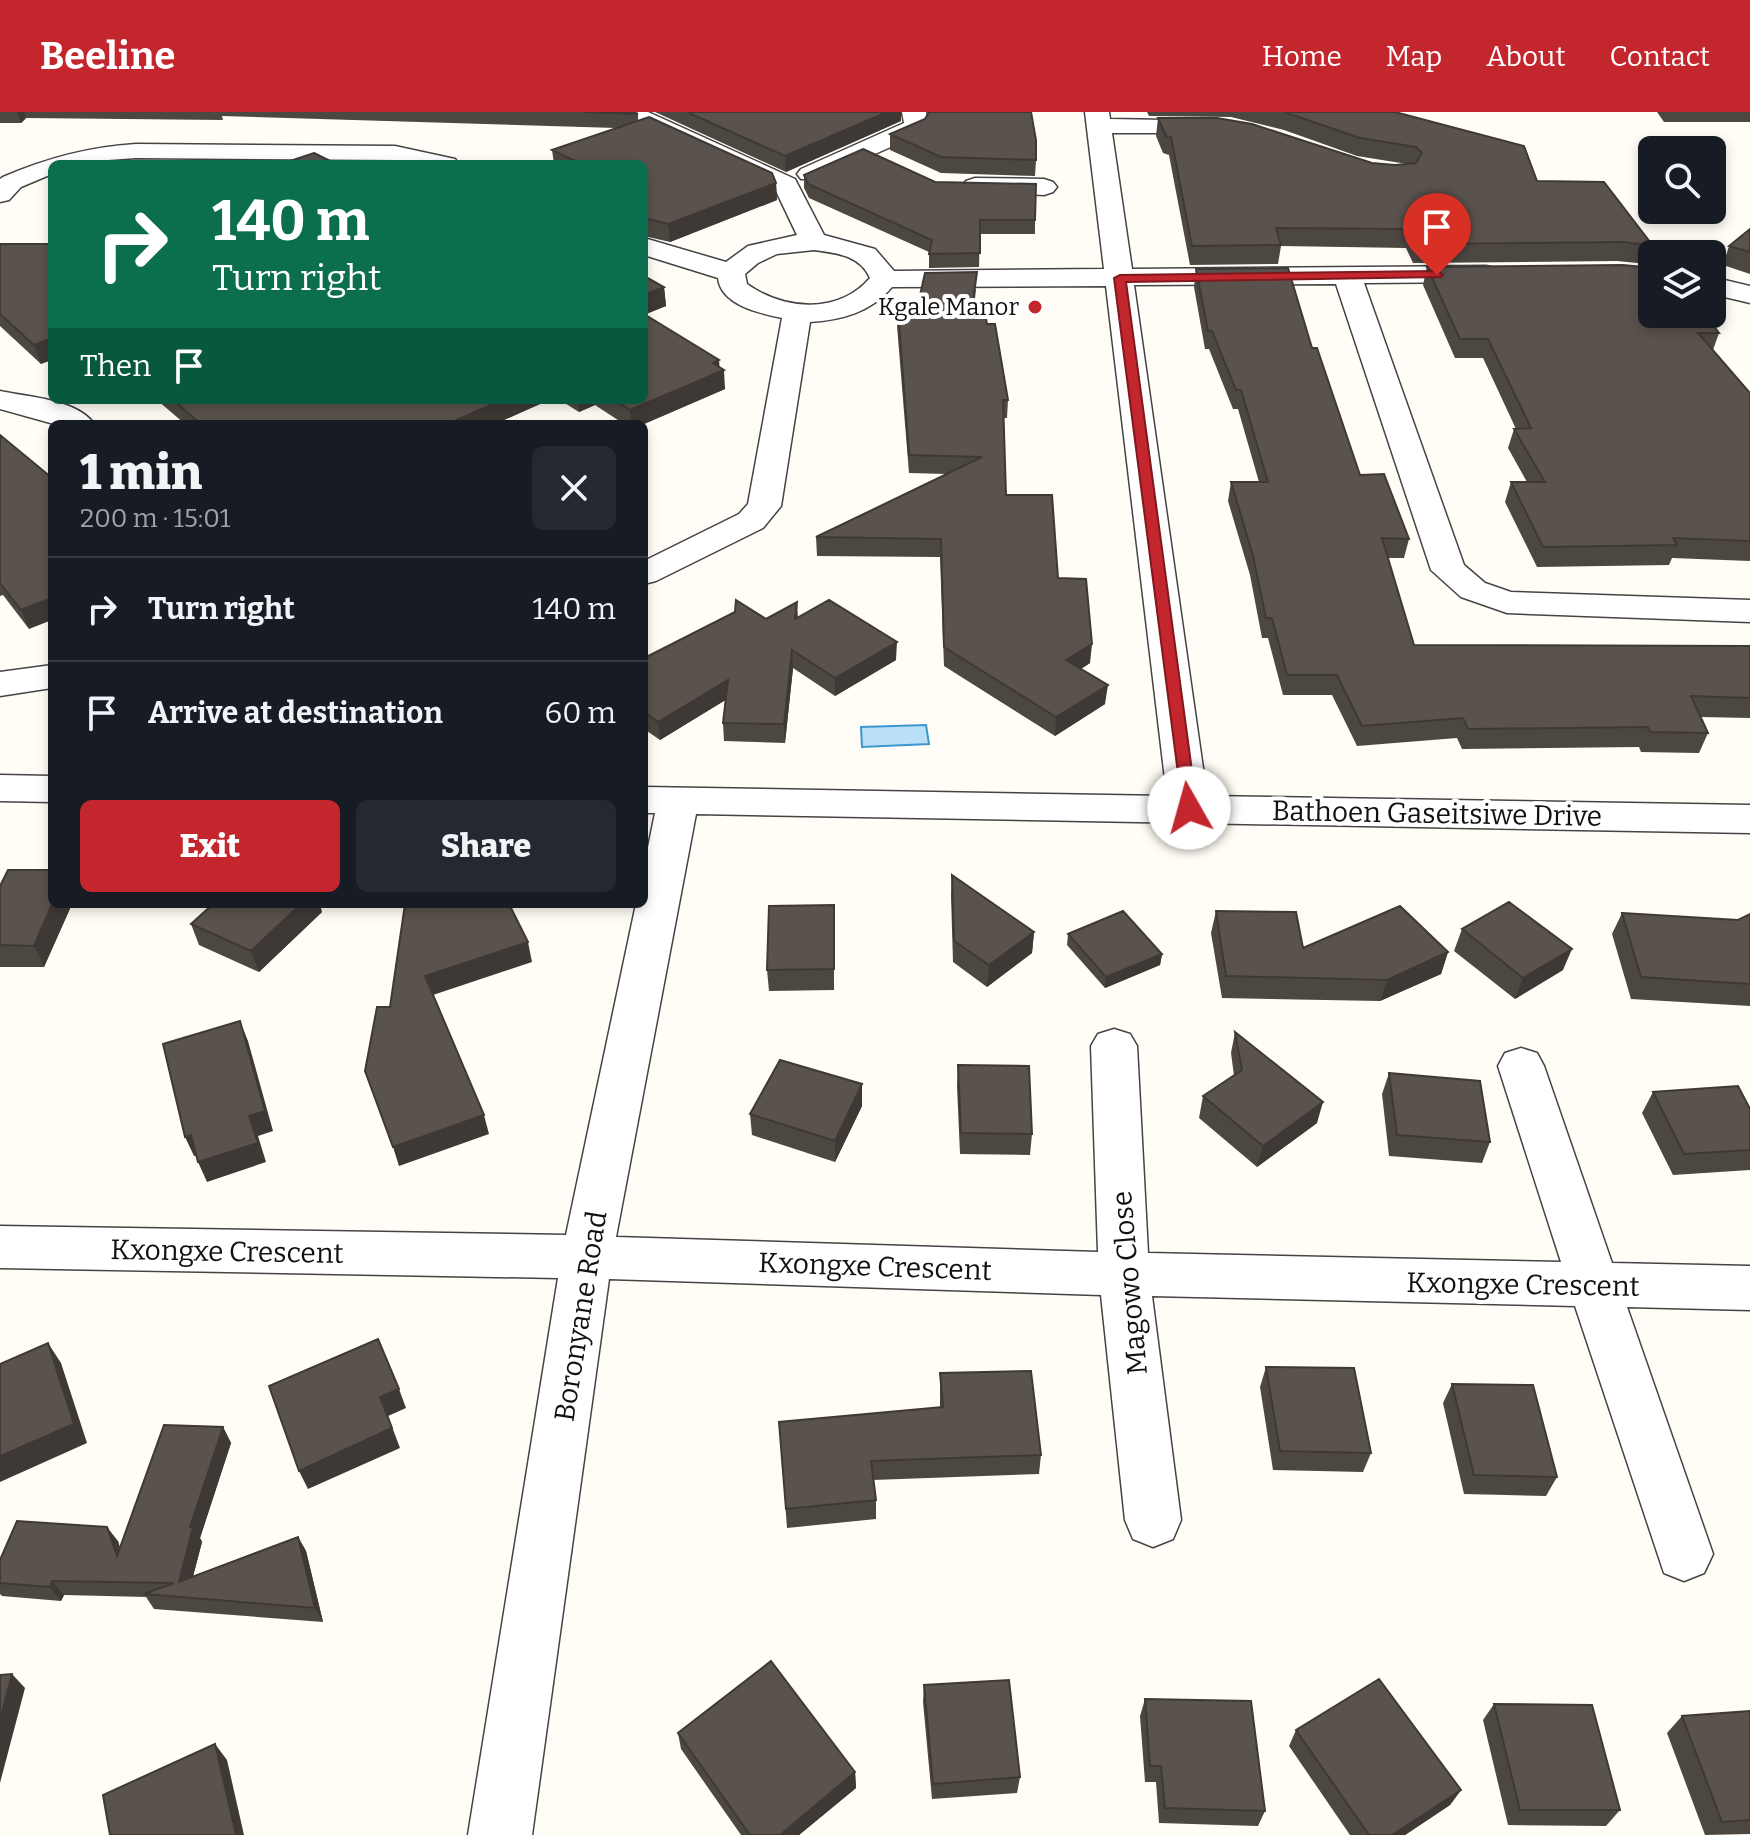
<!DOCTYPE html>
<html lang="en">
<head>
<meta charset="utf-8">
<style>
	body { margin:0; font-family:Bitter,serif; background:#242831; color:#f1f3f6; height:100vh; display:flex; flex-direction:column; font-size:30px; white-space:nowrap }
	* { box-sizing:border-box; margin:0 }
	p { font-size:26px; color:#9ea1a6 }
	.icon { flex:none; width:44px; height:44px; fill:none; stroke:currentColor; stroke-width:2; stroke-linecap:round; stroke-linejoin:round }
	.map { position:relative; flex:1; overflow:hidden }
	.sheet { position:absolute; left:48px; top:308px; width:600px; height:488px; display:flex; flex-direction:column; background:#171b24; border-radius:12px; box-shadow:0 4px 12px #0003 }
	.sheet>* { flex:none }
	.hud { position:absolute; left:48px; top:48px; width:600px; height:244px; border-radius:12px; box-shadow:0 4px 12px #0003; background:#0b6e4f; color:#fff; overflow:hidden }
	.tools { position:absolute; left:1638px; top:24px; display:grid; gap:16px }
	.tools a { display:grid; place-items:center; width:88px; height:88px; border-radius:12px; background:#171b24; box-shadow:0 4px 12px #0003; font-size:40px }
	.pin { position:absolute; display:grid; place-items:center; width:68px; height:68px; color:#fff; margin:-82px -34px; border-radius:50% 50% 50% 0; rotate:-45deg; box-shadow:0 0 8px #0007 }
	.pin .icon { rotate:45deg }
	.me { position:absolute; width:88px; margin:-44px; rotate:353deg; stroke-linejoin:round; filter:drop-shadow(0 0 6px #0008) }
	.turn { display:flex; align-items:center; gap:28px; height:168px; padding:0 32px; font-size:36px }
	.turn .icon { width:104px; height:104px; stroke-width:2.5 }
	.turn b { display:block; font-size:56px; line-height:68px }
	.then { display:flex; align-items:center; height:76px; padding:0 32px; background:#0003; gap:16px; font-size:30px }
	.round { display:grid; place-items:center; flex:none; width:84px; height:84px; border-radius:12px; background:#242831 }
	.headline { display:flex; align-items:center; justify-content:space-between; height:136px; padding:0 32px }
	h1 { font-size:48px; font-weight:800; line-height:60px }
	.primary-button { display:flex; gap:16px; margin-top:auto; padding:16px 32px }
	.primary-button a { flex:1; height:92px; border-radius:12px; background:#c4262e; color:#fff; font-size:32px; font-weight:800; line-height:92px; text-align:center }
	.primary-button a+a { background:#242831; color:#f1f3f6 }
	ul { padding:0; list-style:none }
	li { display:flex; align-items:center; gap:24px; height:104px; padding:0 32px; border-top:2px solid #363941 }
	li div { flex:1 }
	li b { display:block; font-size:30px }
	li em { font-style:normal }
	header { display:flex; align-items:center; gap:48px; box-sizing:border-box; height:112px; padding:0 40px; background:#c4262e; color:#fff }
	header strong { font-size:38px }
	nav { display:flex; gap:44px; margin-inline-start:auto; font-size:28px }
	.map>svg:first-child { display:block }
</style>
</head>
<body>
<header>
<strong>Beeline</strong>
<nav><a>Home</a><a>Map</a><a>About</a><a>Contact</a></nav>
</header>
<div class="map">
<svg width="1750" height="1723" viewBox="0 0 1750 1723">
	<rect width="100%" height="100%" fill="#fffdf5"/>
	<path fill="#b9e0f7" stroke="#3f96cf" stroke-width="2" d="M926 613 929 632 862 635 861 615Z"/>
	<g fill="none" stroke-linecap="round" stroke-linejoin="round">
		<g stroke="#444" stroke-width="3">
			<path id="street" d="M616 0H648L795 67 824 123 875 137 894 159 1104 157 1085 0H1109L1110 7 1225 9 1228 14 1225 19 1216 21H1112L1132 157 1486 154 1496 156 1500 162 1496 168 1486 170 1364 171 1464 453 1485 471 1511 480 1750 488V510L1507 501 1461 485 1431 458 1336 172 1134 173 1207 684 1750 693V721L696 702 616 1125 1098 1140 1091 934 1098 922 1114 917 1130 922 1137 934 1148 1141 1561 1150 1498 954 1505 941 1521 936 1537 941 1544 954 1612 1151 1750 1154V1198L1627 1195 1713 1442 1704 1461 1684 1469 1664 1461 1575 1194 1152 1184 1181 1408 1173 1427 1153 1435 1133 1427 1125 1408 1101 1183 609 1167 532 1723H468L558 1166 0 1156V1114L566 1123 636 792H644V755L655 701H644V675L1167 684 1106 174 892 175C871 200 842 208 810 210L781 394 763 416 656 469 644 472V449L739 402 748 392 782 206C759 201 721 193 718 166L644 143V126L726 150 748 134 797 123 775 77 620 5ZM814 138C836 141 860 143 870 166 838 203 784 198 747 172L745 162 758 151 777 142Z
				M902 0H926L928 11 922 21 819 67H801L797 62 801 57 904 11Z
				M136 32 395 34 455 47 459 52H411L395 48 136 46 52 52V62L21 75 9 88 0 90V67L3 65C47 46 88 35 136 32Z
				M975 66 1044 67 1053 70 1057 75 1053 80 1044 83 966 79 962 74 966 69Z
				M1712 165 1750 174V191L1712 182Z
				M0 279C27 285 77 287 94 312H54L0 297Z
				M52 553V576L0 584V560Z
				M0 663 52 664V690L0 689Z"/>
		</g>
		<use href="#street" fill="#fff" fill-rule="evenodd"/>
	</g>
	<path fill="#4d4742" d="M0 0H634L638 2V9L776 71 777 88 670 130 644 124V52H554L552 38 616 16 222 4 223 8 26 6 21 11H0Z
		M655 0H901V9L786 60Z
		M927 0H1031L1036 48 1035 64 941 61 890 38V22L925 7 928 2Z
		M1147 0H1395L1537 69 1653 134 1647 152 1617 149 1413 151 1406 136 1281 134 1278 152 1190 153 1169 43 1163 41 1156 24 1158 6 1372 51 1395 53 1407 52 1357 44 1284 18 1231 5 1149 4Z
		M1657 0H1750V10H1664Z
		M804 63 935 70 1035 108V122H980L979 155 929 156V140L809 86 804 76Z
		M1750 117V162L1723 153 1729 134Z
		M0 132H48L41 252 0 214Z
		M1427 155 1719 221 1713 238 1750 281V449L1672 446 1669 453 1537 455 1505 390 1511 370H1527L1508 336 1514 317H1516L1483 246H1455L1423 173Z
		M1196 157 1312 236 1360 363 1409 427 1404 446H1388L1414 533 1750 534V606L1701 605 1708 621 1699 641 1641 640 1639 635 1462 637 1457 626 1357 634 1332 583H1283L1268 526H1262L1250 463 1228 389 1231 370H1259L1238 297H1233L1209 237H1205L1194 175Z
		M644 164 664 175 666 194 645 202 720 255 725 277 644 312H624L595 293 579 300 560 288H644Z
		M976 177 974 196 987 212 1008 288 1007 306H1004L1006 383 1058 466 1090 551 1081 557 1105 592 1055 624 944 554 940 445 817 444 816 425 946 362 909 361 897 214 898 197H917Z
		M157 288H549L495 312H185Z
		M0 323 29 517 3 483 0 484Z
		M797 490 798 506 896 548 835 584 793 556 785 631 724 629 723 611 725 588 660 628 644 617V546L766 507Z
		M952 763 1034 820 1032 841 987 875 953 850 951 784Z
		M0 774 52 792H72L44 855H0Z
		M834 793V878L769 879 767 858Z
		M1216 799 1303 836 1448 840 1441 862 1380 889 1222 886 1211 821Z
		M322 800 259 860 199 833 191 812Z
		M1622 801 1738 808 1750 802V894L1631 887 1612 822Z
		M1462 817 1563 858 1515 887 1454 839Z
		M1068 822 1162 842 1160 853 1105 876 1067 833Z
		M1235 920 1317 1011 1257 1055 1199 1006 1203 984 1234 964 1231 941Z
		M958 953 1032 1022 1030 1043 960 1042 957 974Z
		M1389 961 1490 1030 1482 1051 1389 1044 1382 982Z
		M862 972V994L835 1050 752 1023 750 1002Z
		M1653 980 1750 997V1058L1673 1063 1642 1001Z
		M1266 1255 1371 1341 1363 1360 1273 1358 1260 1275Z
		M940 1261 1041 1343 1039 1362 873 1368 876 1388V1407L787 1416 779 1310 940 1295Z
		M1452 1272 1557 1365 1546 1384 1464 1382 1443 1291Z
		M223 1315 231 1331 200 1426 202 1430 193 1464 298 1425 306 1439 323 1510 154 1497 146 1485 64 1483 61 1489 2 1484 0 1482V1448L118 1429 120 1436Z
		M924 1573 1020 1665 1017 1681 932 1687 923 1590Z
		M1145 1587 1265 1699 1258 1714 1159 1711 1156 1670H1145L1140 1604Z
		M1494 1592 1620 1698 1606 1714 1508 1713 1483 1608Z
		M1750 1599V1722L1705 1723 1667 1621 1682 1604Z
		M1296 1618 1461 1678 1450 1693 1405 1723H1350L1289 1634Z
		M678 1621 855 1660 856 1676 799 1723H741L681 1637Z"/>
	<path fill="#3f3936" d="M17 0H24L26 6 21 11Z
		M887 0H901V9L786 60 785 44Z
		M776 71 777 88 670 130 668 112Z
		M664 175 666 194 644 203V183Z
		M52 226V248L41 252 34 233Z
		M719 248 720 260 724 258 725 277 644 312H631L630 298Z
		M502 288H549L495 312H453L452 310Z
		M578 288H594L595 293 579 300Z
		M52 486V508L29 517 21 498Z
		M897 530 896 548 835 584V566Z
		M1092 532 1090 551 1065 567 1066 548Z
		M792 538 793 556 785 631 784 612Z
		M728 568 729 586 660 628 658 610Z
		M1108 573 1105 592 1055 624 1056 605Z
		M52 792H72L44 855 34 834Z
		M301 792H320L322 800 259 860 251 839Z
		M1034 820 1032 841 987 875 989 853Z
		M528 830 532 850 430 884 425 864Z
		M1572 837 1563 858 1515 887 1523 866Z
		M1448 840 1441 862 1380 889 1387 868Z
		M1162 842 1160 853 1105 876 1106 865Z
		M240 909 248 929 273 1019 258 1024 266 1050 207 1070 198 1050 249 1004Z
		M862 972V994L835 1050V1029Z
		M1323 990 1317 1011 1257 1055 1263 1034Z
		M484 1003 489 1022 399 1054 393 1035Z
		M191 1023 200 1043 194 1044 185 1025Z
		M48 1231 61 1251 87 1331 0 1370V1344Z
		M399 1277 406 1296 388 1304 400 1336 308 1377 299 1359 380 1285Z
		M223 1315 231 1331 200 1426 202 1430 188 1484 179 1470 190 1415Z
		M107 1415 118 1429 127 1459 117 1444Z
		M298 1425 306 1439 323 1510 315 1496Z
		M52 1469 64 1483 61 1489 50 1475Z
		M12 1562 25 1576 0 1671V1609Z
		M215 1632 227 1648 244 1723H236Z
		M855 1660 856 1676 799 1723H780Z
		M1461 1678 1450 1693 1405 1723H1392Z"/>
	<path fill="#5a524d" stroke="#3f3936" stroke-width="2" d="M583 0H634L638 2Z
		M687 0H887L785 44Z
		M929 0H1031L1036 28V48L941 45 890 22 925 7Z
		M1284 0H1395L1524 34 1537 69 1604 70 1653 134 1623 130 1417 132 1410 117 1276 116 1281 133 1192 134 1171 25 1166 24 1158 6H1217L1252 12 1372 51 1395 53 1416 51 1422 41 1416 35 1360 26Z
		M649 5 772 61 776 71 668 112 644 106V52H581L552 38Z
		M863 37 935 70 1036 72 1035 108H980V141L929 142 932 128 808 72 804 63Z
		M314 41 336 52H281Z
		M1750 117V140L1729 134Z
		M52 130V226L34 233 0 202V132H48Z
		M1623 153 1652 156V202H1705L1719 221H1698L1750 281V429L1673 426 1677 433 1543 435 1511 370H1545L1514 317 1531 316 1488 227H1460L1427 155Z
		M1288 156 1312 236H1317L1360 363 1384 362 1409 427 1382 426 1414 533 1750 534V586L1691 584 1708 621 1650 620 1648 615 1468 617 1463 606 1362 614 1337 563H1287L1272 506H1266L1253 444 1231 370H1268L1241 278H1236L1212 219H1208L1196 157Z
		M977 160 972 196H984L987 212H995L1008 288H1003L1006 383H1052L1058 466 1086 467 1092 532 1066 548 1108 573 1056 605 944 535 941 427 816 425 982 345 909 343 898 197H917L925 161Z
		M644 164 664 175 644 183Z
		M644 202 719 248 713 251 724 258 630 298 615 288H644Z
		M173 288H502L452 310 455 312H216L213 310 208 312H201Z
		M0 323 52 366V395L50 396 52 399V486L21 498 0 471Z
		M736 488 766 507 797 490 795 507 829 488 897 530 835 566 792 538 784 612 723 611 728 568 658 610 644 600V546L735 500Z
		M8 758H52V792L34 834 0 833V774Z
		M952 763 1034 820 989 853 954 829Z
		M1509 790 1572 837 1523 866 1462 817Z
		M213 792H301L251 839 191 812Z
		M405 792H509L528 830 425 864 484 1003 393 1035 365 959 377 895H390Z
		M834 793V857L767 858 769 794Z
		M1400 794 1448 840 1387 868 1226 864 1216 799 1296 800 1303 836Z
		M1123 799 1162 842 1106 865 1068 822Z
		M1622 801 1738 808 1750 802V872L1641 865Z
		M240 909 265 999 249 1004 258 1031 198 1050 191 1023 185 1025 163 932Z
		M1235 920 1323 990 1263 1034 1203 984 1242 958Z
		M780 948 862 972 835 1029 750 1002Z
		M958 953 1029 954 1032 1022 961 1021Z
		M1389 961 1480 969 1490 1030 1397 1023Z
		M1738 974 1750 997V1038L1684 1042 1653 980Z
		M378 1227 399 1277 380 1285 392 1316 299 1359 269 1274Z
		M48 1231 74 1312 0 1344V1252Z
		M1266 1255 1354 1256 1371 1341 1280 1339Z
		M1031 1259 1041 1343 871 1349 876 1388 786 1397 779 1310 943 1295 940 1261Z
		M1452 1272 1533 1273 1557 1365 1474 1363Z
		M164 1313 223 1315 190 1415H193L179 1470 298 1425 315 1496 144 1482 174 1471 52 1469 50 1475 0 1471V1448L17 1409 107 1415 117 1444Z
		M771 1549 855 1660 780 1723H750L678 1621Z
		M12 1562 0 1609V1563Z
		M1379 1567 1461 1678 1392 1723H1369L1296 1618Z
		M1009 1568 1020 1665 933 1672 924 1573Z
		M1145 1587 1251 1589 1265 1699 1165 1696 1161 1654H1150Z
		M1494 1592 1592 1593 1620 1698H1520Z
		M1750 1599V1708L1722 1710 1682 1604Z
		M215 1632 236 1723H110L103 1683Z"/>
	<path fill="#c4262e" stroke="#7f191e" stroke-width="2" d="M1437 159 1443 163 1441 165 1126 170 1197 696 1189 702 1183 700 1114 166 1120 163Z"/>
	<circle fill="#c4262e" stroke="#fff" stroke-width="3" cx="1035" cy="195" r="8"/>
	<g text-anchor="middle" stroke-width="8" stroke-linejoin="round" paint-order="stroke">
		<g font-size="24" fill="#111" stroke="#fff" text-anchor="end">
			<text x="1019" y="203">Kgale Manor</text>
		</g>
		<g font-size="28" fill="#111" stroke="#fff">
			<text transform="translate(1437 701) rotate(1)" y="10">Bathoen Gaseitsiwe Drive</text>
			<text transform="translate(227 1139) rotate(1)" y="10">Kxongxe Crescent</text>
			<text transform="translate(875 1154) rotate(2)" y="10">Kxongxe Crescent</text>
			<text transform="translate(1129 1171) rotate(-95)" y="10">Magowo Close</text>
			<text transform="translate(1523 1172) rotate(1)" y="10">Kxongxe Crescent</text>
			<text transform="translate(580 1204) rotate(-81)" y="10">Boronyane Road</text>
		</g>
	</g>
</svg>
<div class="tools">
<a><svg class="icon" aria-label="search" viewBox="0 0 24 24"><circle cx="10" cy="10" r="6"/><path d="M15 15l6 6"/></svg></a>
<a><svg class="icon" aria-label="layers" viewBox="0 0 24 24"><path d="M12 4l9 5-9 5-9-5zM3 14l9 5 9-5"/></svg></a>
</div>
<div class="pin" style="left:1437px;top:163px;background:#d93025"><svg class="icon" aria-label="arrive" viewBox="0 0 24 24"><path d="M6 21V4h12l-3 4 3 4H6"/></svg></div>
<svg class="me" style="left:1189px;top:696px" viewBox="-20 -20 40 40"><circle r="19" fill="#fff"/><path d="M0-13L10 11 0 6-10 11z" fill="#c4262e"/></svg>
<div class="hud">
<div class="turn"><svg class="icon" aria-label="right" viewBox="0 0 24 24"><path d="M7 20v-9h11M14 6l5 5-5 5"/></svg><div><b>140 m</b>Turn right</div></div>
<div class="then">Then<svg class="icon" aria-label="arrive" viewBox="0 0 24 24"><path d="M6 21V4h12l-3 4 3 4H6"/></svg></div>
</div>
<section class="sheet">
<div class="headline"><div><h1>1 min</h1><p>200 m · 15:01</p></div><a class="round"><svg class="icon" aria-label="close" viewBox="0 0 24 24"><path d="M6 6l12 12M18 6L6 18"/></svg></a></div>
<ul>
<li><svg class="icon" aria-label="right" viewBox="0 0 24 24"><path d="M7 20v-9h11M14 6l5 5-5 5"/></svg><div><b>Turn right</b></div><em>140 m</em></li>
<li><svg class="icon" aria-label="arrive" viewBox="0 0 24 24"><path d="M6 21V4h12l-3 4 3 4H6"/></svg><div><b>Arrive at destination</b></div><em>60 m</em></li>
</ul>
<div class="primary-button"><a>Exit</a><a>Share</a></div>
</section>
</div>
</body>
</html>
